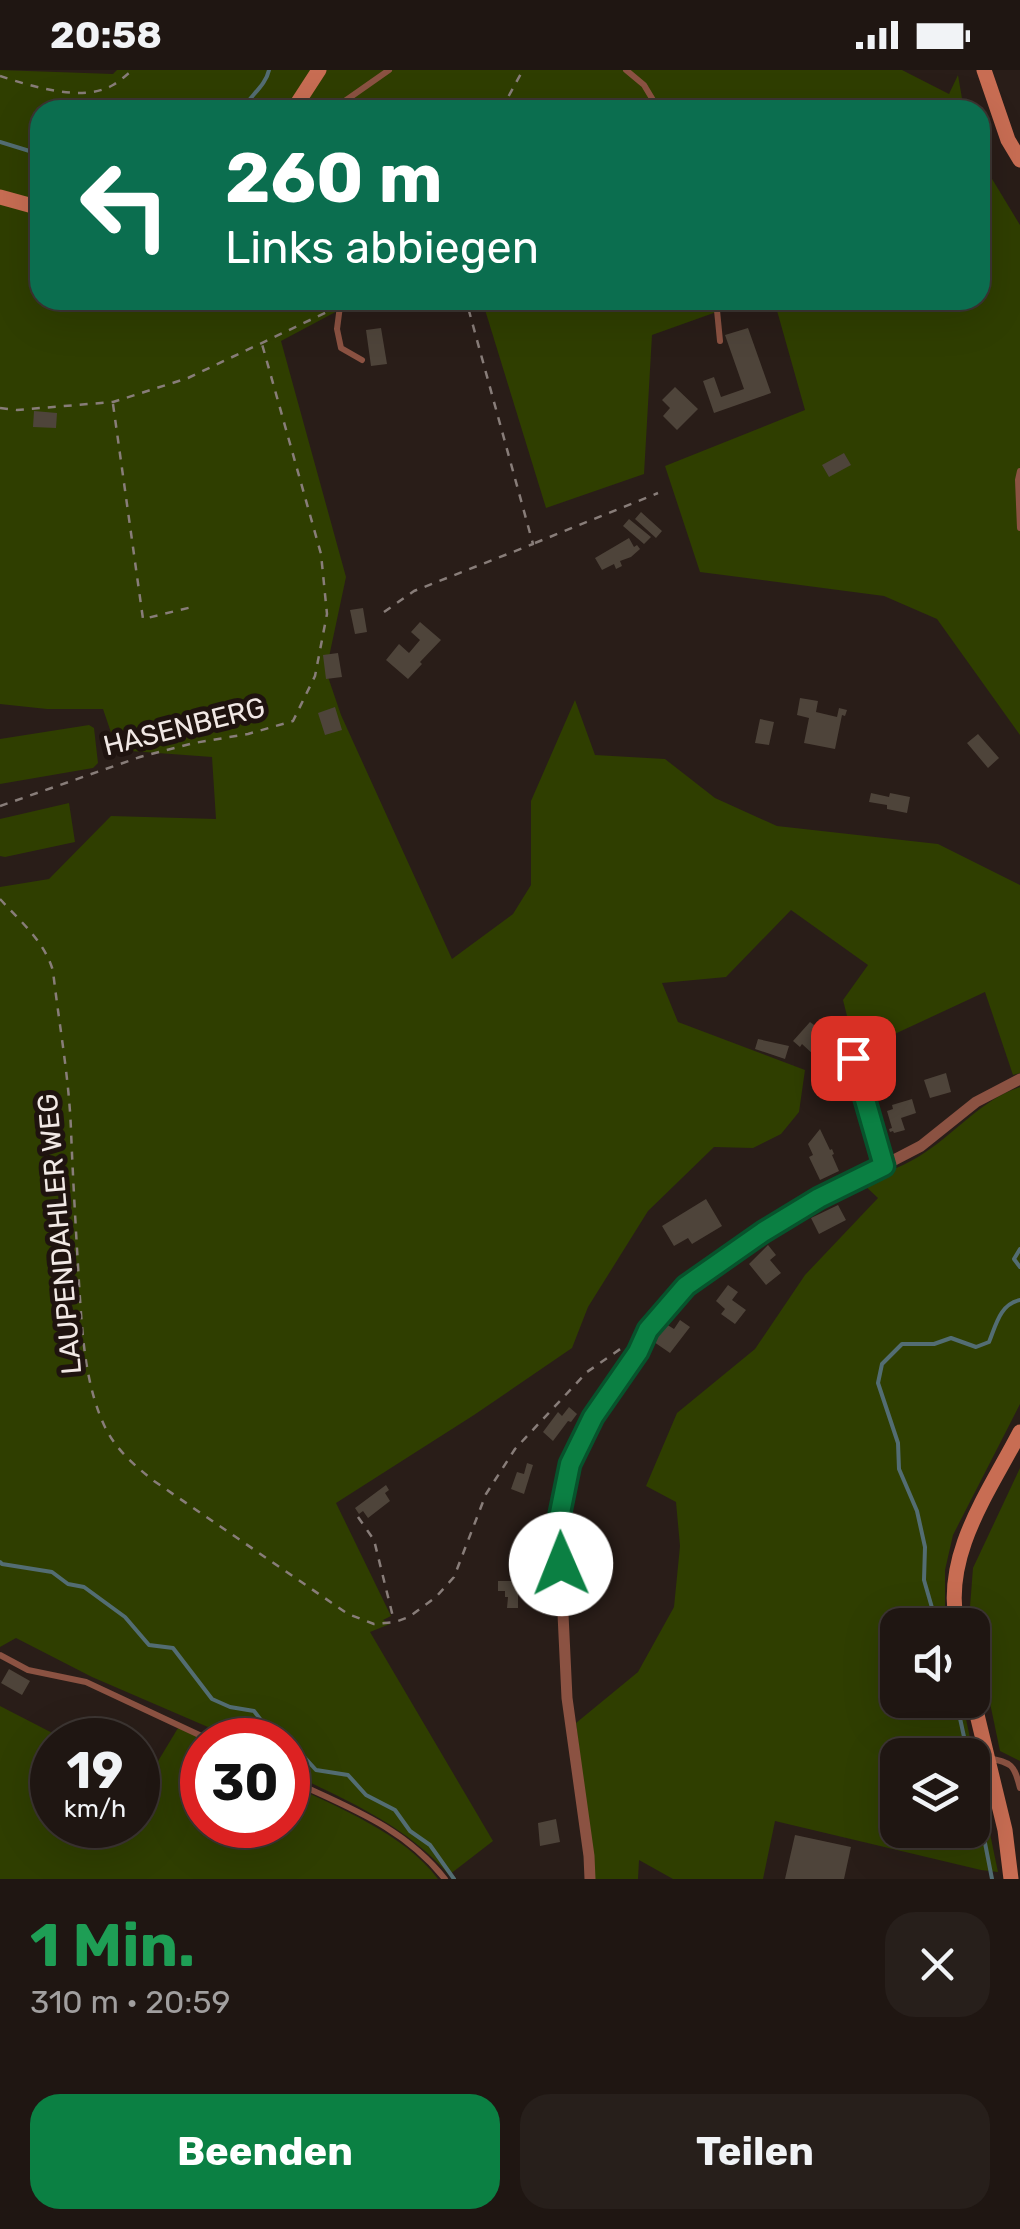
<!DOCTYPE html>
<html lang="de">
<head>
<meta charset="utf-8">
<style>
	body { margin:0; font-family:Rubik,sans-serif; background:#271f1b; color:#f1f3f6; height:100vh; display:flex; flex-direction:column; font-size:38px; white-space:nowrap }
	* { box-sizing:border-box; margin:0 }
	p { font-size:32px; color:#a19f9f }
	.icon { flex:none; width:55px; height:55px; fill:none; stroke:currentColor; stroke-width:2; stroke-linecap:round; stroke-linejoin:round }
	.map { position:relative; height:1809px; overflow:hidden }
	.sheet { display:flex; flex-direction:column; background:#1f1612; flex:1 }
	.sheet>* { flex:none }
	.guide { position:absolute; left:30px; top:30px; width:960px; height:210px; border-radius:30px; box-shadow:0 10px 40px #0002,0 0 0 2px #3c3532; background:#0b6e4f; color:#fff; overflow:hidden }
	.controls { position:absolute; left:880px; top:1538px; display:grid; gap:20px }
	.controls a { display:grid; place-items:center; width:110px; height:110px; border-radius:20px; background:#1f1612; box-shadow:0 10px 40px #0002,0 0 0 2px #3c3532; font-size:50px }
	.speed { position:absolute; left:30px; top:1648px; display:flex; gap:20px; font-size:50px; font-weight:700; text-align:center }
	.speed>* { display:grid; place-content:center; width:130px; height:130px; border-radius:50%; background:#1f1612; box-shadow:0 10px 40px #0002,0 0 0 2px #3c3532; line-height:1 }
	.speed small { font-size:25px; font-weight:400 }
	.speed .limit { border:15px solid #d22; background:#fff; color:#111 }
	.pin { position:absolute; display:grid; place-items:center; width:85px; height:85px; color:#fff; margin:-42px; border-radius:20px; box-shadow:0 5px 15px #0006 }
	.me { position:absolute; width:110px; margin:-55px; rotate:359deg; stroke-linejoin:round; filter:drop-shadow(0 0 8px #0008) }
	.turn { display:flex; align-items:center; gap:35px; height:210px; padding:0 30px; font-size:45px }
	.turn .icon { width:130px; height:130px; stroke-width:2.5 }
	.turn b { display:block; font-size:70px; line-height:85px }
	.round { display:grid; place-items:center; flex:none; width:105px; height:105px; border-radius:30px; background:#271f1b }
	.summary { display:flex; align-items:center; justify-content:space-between; height:170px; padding:0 30px }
	h1 { font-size:60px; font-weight:700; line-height:75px; color:#1e9e55 }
	.action { display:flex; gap:20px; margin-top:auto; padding:20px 30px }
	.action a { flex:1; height:115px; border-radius:30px; background:#0b8043; color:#fff; font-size:40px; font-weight:700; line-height:115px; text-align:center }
	.action a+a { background:#271f1b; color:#f1f3f6 }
	.status { display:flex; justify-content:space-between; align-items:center; height:70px; padding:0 50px; background:#1f1612; direction:ltr }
	.status svg { height:28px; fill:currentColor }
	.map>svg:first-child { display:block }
</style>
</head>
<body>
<div class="status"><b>20:58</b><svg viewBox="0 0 49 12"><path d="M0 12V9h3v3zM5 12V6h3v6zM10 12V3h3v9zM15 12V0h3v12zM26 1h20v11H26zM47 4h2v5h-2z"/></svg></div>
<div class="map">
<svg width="1020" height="1809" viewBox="0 0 1020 1809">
	<rect width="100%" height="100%" fill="#291d18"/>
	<path fill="#2f3e00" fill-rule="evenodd" d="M0 0 113 4 117 0H902L949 24 958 5 964 40H40V230H358L281 271 346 507 326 601 341 645 452 889 513 844 531 815V731L575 630 595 685 665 689 715 728 777 756 938 774 1020 815V1003L1013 1005 985 922 856 982 843 930 868 895 791 840 726 907 662 913 678 952 805 1000 799 1042 781 1064 753 1078 714 1077 648 1141 588 1237 572 1278 474 1345 336 1433 391 1546 383 1550 390 1554 370 1562 493 1771 449 1805C406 1755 346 1730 288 1702V1670H238L92 1607 16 1568 0 1577V817L49 809 111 746 216 749 212 687 117 680 103 639H47L0 634Z
		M980 89 1020 155V665L937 549 884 526 700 502 665 396 805 340 774 230H980Z
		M482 230H750L652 265 644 404 546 438Z
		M89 655 94 658 98 693 93 698 0 714V669Z
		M69 733 75 772 5 787 0 786V749Z
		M1020 1017V1334L953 1465 945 1500V1541L948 1555H898V1630H962L998 1802 981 1800 775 1751 763 1809H673L639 1790 638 1809H595L576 1653 638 1602 674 1537 680 1476 676 1432 646 1416 677 1343 755 1279 805 1205 878 1128 862 1113C883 1103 908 1095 927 1081 957 1061 984 1028 1020 1017ZM898 1685H972V1760H898Z
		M1020 1398V1691L1000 1681 970 1537 973 1498Z
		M0 1636 66 1670H52V1755H138V1707L146 1711 178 1658 204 1670 202 1755H288V1713C338 1738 404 1763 438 1809H0Z"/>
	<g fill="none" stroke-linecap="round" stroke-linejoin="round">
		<path stroke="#536d73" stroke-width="4" d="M242 40C250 26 266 15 269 0
			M0 72 36 83 40 87
			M1020 1179 1014 1189 1020 1197
			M0 1492 2 1494 52 1502 68 1514 84 1517 125 1547 149 1575 173 1578 212 1629 230 1637 254 1641 273 1666 281 1670
			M937 1555 924 1510 925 1477 917 1441 899 1399 898 1373 878 1313 882 1294 902 1274H934L951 1268 976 1277 989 1272C996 1255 1000 1234 1020 1230
			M956 1630 968 1685
			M288 1673 296 1678 316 1700 348 1705 366 1725 395 1740 410 1761 430 1775 454 1809
			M972 1706 992 1809"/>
	</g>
	<path fill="#4e443a" d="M381 258 387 294 371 296 366 260Z
		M748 258 771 323 714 343 703 311 714 307 721 327 744 319 725 265Z
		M675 317 698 339 677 360 663 346 670 338 662 330Z
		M34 341 57 343 56 358 33 357Z
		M844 383 851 395 829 407 822 395Z
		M641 442 662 461 656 468 635 449Z
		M629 449 651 467 644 474 623 456Z
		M629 468 634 477 637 475 640 479 631 487 620 491 622 496 616 499 614 494 602 500 595 488Z
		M363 538 367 562 355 564 350 540Z
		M420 552 441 570 420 592 422 594 408 609 386 590 399 574 409 583 420 570 411 562Z
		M338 583 342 607 326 609 323 585Z
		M800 628 818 631 816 642 837 647 839 638 847 640 845 646 842 645 835 679 804 673 809 648 797 645Z
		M335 637 342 660 325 665 318 643Z
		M760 649 774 652 769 675 755 673Z
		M978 664 999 688 988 698 967 673Z
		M871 723 889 727 890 723 910 727 907 743 887 739V735L869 732Z
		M810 952 818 958 824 953 832 960 826 970 827 971 814 985 802 974 800 977 793 971Z
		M758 969 789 976 785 989 755 979Z
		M946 1003 951 1022 930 1028 924 1010Z
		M912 1029 916 1043 901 1048 905 1060 894 1063 893 1061 890 1062 889 1059 892 1058 887 1041 893 1039 892 1035Z
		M820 1059 830 1080 832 1079 834 1084 832 1085 839 1101 820 1110 809 1087 813 1085 808 1074Z
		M706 1129 722 1156 692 1174 688 1168 674 1176 662 1156Z
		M838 1135 846 1150 819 1164 811 1148Z
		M768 1175 776 1185 770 1190 781 1203 766 1215 749 1194Z
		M728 1215 738 1222 732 1230 746 1240 735 1254 721 1244 725 1239 716 1231Z
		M680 1250 690 1257 670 1283 654 1272 666 1254 674 1259Z
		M569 1337 577 1344 571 1352 568 1351 553 1371 543 1362 558 1342 562 1346Z
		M527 1393 533 1395 524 1424 511 1419 517 1402 524 1404Z
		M386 1415 389 1420 385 1423 390 1431 368 1448 363 1441 359 1444 355 1438Z
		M570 1477H590L589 1491H584V1501H570Z
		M498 1511H518V1538H507L508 1527H505V1521H498Z
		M9 1599 30 1611 22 1625 1 1613Z
		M108 1652 129 1665 126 1670H97Z
		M556 1749 560 1772 540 1776 538 1753Z
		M795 1765 851 1777 844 1809H785Z"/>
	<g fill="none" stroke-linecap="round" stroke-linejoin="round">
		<path stroke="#887d79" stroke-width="2.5" stroke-dasharray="8 8" stroke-linecap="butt" d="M0 6C31 16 82 33 113 15 120 11 126 5 133 0
			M501 40 523 0
			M113 334 143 549 192 537
			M0 338 17 340 113 332 188 308 327 242
			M535 473 658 423
			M384 542 414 521 533 474 466 230
			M0 736 140 687 194 673 248 664 293 651 315 606 327 544 321 484 262 274
			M0 829C20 851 45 872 53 901 59 954 69 1007 71 1060 73 1111 76 1162 79 1213 82 1259 84 1311 104 1355 115 1379 134 1395 154 1411L348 1544 374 1554 395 1552 409 1547 436 1527 454 1507 486 1424 515 1379 587 1302 626 1275
			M358 1447 374 1470 394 1551"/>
		<path stroke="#8b5242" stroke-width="6" d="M626 0 644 15 659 40
			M332 40 389 0
			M716 230 720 271
			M340 236 337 259 341 278 362 290
			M1020 401 1018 410 1020 458
			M853 988 883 1095
			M0 1585 28 1600 86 1612 210 1670
			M988 1688C1012 1693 1014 1694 1020 1718
			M288 1709C347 1737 403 1756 445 1809"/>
		<path stroke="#8b5242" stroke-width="11" d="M590 1809 589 1786 567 1628 559 1460 563 1427 571 1394 593 1347 638 1282 648 1260 686 1216 763 1161 819 1129 921 1076 976 1032 1020 1009"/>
		<path stroke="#c86d53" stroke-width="15" d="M984 0 1008 70 1020 90
			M293 40 319 0
			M0 127 40 138
			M957 1555C942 1485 989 1422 1020 1362
			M972 1624 1005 1760 1011 1809"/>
	</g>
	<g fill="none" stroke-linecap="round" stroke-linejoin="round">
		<g stroke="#07532c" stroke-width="25">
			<path id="route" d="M561 1494 560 1443 570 1394 593 1347 638 1282 648 1260 686 1216 763 1162 819 1128 884 1096 853 988"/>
		</g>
		<use href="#route" stroke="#0b8043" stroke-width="18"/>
	</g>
	<g text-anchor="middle" stroke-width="10" stroke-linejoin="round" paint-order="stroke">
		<g font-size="28" fill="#f1e8e5" stroke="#1f130f">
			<text transform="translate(184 656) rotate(-14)" y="10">HASENBERG</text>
			<text transform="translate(59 1164) rotate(-95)" y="10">LAUPENDAHLER WEG</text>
		</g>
	</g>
</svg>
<div class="controls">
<a><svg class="icon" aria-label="sound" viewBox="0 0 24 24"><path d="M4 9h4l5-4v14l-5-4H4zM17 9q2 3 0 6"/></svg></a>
<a><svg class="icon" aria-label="layers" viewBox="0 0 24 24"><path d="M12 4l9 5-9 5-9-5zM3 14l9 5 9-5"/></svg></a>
</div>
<div class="speed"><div>19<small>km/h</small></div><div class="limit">30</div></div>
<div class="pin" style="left:853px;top:988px;background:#d93025"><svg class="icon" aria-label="arrive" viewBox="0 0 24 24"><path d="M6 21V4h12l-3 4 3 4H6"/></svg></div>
<svg class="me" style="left:561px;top:1494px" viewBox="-20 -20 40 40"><circle r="19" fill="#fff"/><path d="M0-13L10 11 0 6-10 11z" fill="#0b8043"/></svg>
<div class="guide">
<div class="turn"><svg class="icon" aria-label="left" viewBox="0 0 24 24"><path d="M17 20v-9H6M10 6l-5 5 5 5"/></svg><div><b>260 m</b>Links abbiegen</div></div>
</div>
</div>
<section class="sheet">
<div class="summary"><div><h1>1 Min.</h1><p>310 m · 20:59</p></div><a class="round"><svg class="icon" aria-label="close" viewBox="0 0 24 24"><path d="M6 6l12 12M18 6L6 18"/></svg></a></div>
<div class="action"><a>Beenden</a><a>Teilen</a></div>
</section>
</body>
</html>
